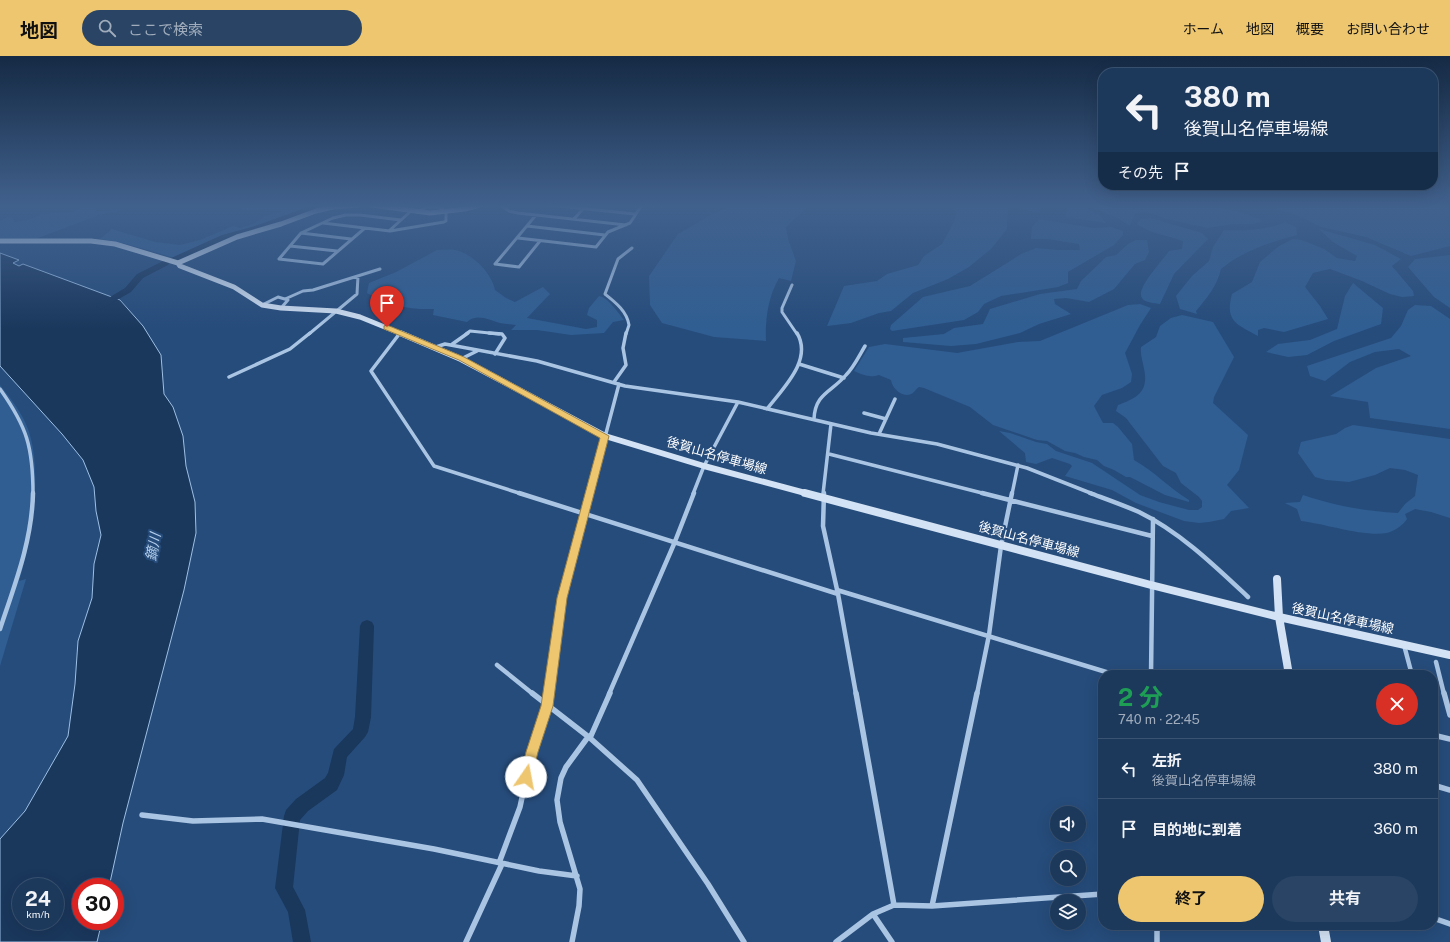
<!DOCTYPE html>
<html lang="ja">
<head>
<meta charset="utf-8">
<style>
	body { margin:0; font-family:"Public Sans","Noto Sans JP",sans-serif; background:#294465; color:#f1f3f6; height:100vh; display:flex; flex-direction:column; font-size:15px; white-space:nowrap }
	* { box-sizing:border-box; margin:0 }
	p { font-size:13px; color:#a0acbb }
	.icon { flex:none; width:22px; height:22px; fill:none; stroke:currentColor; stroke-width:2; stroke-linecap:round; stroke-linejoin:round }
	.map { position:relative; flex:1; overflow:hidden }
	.drawer { position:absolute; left:1098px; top:614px; width:340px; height:260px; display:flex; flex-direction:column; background:#1c395c; border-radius:16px; box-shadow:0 4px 16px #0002,0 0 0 1px #3a5372 }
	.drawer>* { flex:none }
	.top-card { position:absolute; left:1098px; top:12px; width:340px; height:122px; border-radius:16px; box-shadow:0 4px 16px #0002,0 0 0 1px #3a5372; background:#1c395c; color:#f1f3f6; overflow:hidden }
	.fabs { position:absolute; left:1050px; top:750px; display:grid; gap:8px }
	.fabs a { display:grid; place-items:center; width:36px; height:36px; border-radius:50%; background:#1c395c; box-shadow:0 4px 16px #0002,0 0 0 1px #3a5372; font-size:20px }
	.speed { position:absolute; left:12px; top:822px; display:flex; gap:8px; font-size:20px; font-weight:700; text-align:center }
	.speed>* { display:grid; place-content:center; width:52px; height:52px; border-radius:50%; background:#1c395c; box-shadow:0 4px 16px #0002,0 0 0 1px #3a5372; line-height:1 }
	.speed small { font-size:10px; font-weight:400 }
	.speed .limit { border:6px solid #d22; background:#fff; color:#111 }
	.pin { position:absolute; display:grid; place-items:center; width:34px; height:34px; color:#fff; margin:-41px -17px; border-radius:50% 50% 50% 0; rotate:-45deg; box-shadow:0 0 4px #0007 }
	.pin .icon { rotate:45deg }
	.me { position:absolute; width:44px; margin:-22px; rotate:12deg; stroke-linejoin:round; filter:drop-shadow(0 0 3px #0008) }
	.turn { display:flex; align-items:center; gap:14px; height:84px; padding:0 20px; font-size:18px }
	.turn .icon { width:52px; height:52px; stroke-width:2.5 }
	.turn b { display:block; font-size:28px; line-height:34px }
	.then { display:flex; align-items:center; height:38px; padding:0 20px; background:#0003; gap:8px; font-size:15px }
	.round { display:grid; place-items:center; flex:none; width:42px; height:42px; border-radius:21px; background:#294465 }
	.summary { display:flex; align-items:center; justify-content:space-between; height:68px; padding:0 20px }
	h1 { font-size:24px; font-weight:700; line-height:30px; color:#1e9e55 }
	.button { display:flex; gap:8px; margin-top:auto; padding:8px 20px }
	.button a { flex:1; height:46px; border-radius:24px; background:#edc66f; color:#111; font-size:16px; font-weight:700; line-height:46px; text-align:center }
	.button a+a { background:#294465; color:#f1f3f6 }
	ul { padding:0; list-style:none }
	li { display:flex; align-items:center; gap:12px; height:60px; padding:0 20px; border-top:1px solid #3a5372 }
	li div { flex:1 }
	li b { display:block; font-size:15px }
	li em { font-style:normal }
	header { display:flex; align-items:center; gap:24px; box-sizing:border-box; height:56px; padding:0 20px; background:#edc66f; color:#111 }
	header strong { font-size:19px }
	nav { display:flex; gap:22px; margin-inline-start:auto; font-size:14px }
	.search { width:280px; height:36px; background:#294465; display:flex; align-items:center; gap:10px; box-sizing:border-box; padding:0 14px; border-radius:22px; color:#a0acbb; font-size:15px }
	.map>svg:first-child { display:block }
</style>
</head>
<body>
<header>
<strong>地図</strong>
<div class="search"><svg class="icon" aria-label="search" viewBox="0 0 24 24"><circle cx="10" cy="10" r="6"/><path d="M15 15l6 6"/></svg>ここで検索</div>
<nav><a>ホーム</a><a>地図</a><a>概要</a><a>お問い合わせ</a></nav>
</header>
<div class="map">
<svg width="1450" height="886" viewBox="0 0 1450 886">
	<rect width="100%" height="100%" fill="#264c7b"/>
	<path fill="#305e92" d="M85 149H93L97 155 120 154 102 158 38 182H0V165L7 161 13 162 14 166 28 164 43 158 74 156Z
		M237 149H335C319 152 306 156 291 161 253 172 215 184 180 203 153 197 128 186 100 183L112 173 155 186 180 189 200 184 233 170 241 172 255 167 265 160 283 155 245 154Z
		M734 149H810L786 171 788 183 796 205 791 225 779 222C768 241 765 264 766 285L714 281 662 267 650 249 649 220 678 178 714 157Z
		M952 149H1008L1007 173 991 193 969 211 948 223 913 237 891 255 879 257 851 267 827 270 844 230 877 225 887 218 918 209 924 200 942 188 954 166 956 157Z
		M1014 149H1045L1039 156 1021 154Z
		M1063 149H1080L1100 160 1106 167 1066 161 1067 150Z
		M1086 149C1138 149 1216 141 1263 165L1254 168H1233L1208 172 1166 163 1149 156 1135 157 1130 170 1118 162Z
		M1260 149H1450V190L1411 200 1366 181 1321 171 1295 158Z
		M1151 162 1202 177 1208 183 1174 218 1160 248C1155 247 1145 247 1142 242 1135 233 1163 204 1169 195L1182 193 1183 185C1167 179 1150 178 1137 168L1141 163Z
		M1039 163 1094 172 1111 171 1123 175V179L1114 189 1068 216V227L1058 231 1001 240 984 248 978 256 964 264 892 275 890 273 891 269 923 241 970 230 1021 198 1036 192 1057 194H1080L1079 188 1048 183H1031L1032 171Z
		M1285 166 1296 171 1297 179C1270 186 1243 195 1221 213 1217 230 1207 242 1196 255L1197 258 1180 253 1176 240 1192 220 1209 205 1213 191 1224 174C1243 175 1267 174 1285 166Z
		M1319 173 1375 189 1401 203 1392 210 1413 235 1414 240 1402 241 1390 238 1362 225 1330 213 1313 217 1305 231 1320 250 1328 263 1284 276 1264 272 1258 274V280C1235 268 1225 264 1232 238L1252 226 1260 206 1279 190 1293 183 1302 184 1324 193 1337 202 1355 205 1357 200 1333 186Z
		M1136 184H1147L1149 196 1145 204 1135 208 1114 233 1089 246 1066 242 1054 243 1055 248 1071 258 1039 268 1020 277 976 288 951 290 903 286V282L944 278 954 272 983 268 990 253 1040 238 1077 233 1081 225 1106 201 1116 199 1128 188Z
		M437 194C443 194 450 193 455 194 473 198 491 216 495 234L506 242 515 246 543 231 550 238 527 262 586 273 597 271V264L587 259 589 252 599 240C609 242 618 257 624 264L613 266 604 277 571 279 537 274H511L516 269C511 268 505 268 500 267 489 264 477 257 467 266L433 259 434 253C410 254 387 249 367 237L369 227 396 216Z
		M1450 199V252L1434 241 1408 211 1415 203Z
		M1353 227 1383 252 1381 268 1334 285 1307 299 1288 301 1266 296 1278 288 1310 284 1337 273 1345 240Z
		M1140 248 1151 252 1140 269 1125 297 1132 318 1131 326 1122 332 1102 339 1094 350 1103 367H1113L1118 371 1132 388 1134 404C1154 415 1169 432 1189 444V446L1165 439 1130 421H1126L1114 414 1104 410 1097 404 1084 401 1075 397 1065 395 1047 385 1037 384 993 369 970 351 924 332 919 331C916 333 914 337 911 338 902 342 892 332 891 324L879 319C870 322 863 319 854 315L869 291 885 288 957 297 1018 286 1040 285 1128 249Z
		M1415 249 1431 250 1450 263V373L1370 362 1368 346 1330 340 1376 312 1411 300 1399 293 1375 296 1350 306 1325 325 1310 320 1307 310 1391 282 1401 270 1408 254Z
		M1182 259 1213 266 1234 301 1214 341 1213 347 1248 379 1239 414 1227 429 1249 452 1231 455 1224 463 1209 466 1199 467 1184 465 1136 447 1112 434 1065 420 1072 410 1070 408 1052 402 1036 408 1026 406 1025 397 999 375 1010 377 1036 386 1047 388 1056 395 1092 407 1140 439 1159 446 1189 454H1198L1202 451V445L1199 441 1181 427 1176 417 1163 410 1126 362 1116 355 1118 349C1137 342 1149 336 1144 313 1143 305 1140 300 1141 291L1156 281 1160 270 1171 262Z
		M0 329C11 343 22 357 28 373 43 415 32 483 19 525L26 523 0 610Z
		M1353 369 1450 383V462L1431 456 1415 453 1405 458 1407 463C1403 469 1395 475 1387 477 1364 481 1326 468 1301 465L1297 453 1285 447 1300 446 1303 439C1336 450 1364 455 1398 457L1405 448 1415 440 1418 419 1405 414 1390 412 1375 419 1349 426 1326 424 1315 421 1298 397 1301 386 1336 378 1345 372Z"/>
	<path fill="#1a375c" stroke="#9ec0e5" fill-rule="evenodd" d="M0 197 19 204 13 207 19 210 23 208 120 244 143 270 161 299 164 338 173 351 183 380 186 410 195 446 196 477 184 534 123 767 109 831H81V865H102L97 886H0V783L25 755 68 680 75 628 78 585 92 542 94 508 101 479 96 455 94 431 83 404 62 378 0 310ZM21 831H55V865H21Z"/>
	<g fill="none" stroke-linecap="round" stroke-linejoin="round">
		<path fill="#1a375c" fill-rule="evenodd" d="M313 149H324L261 174 228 183 178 204H172L171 202 222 179 255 170Z
			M165 204 168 205 169 207 168 209 143 222 131 236 103 252 100 253 95 250 125 232 137 218Z
			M367 564 372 566 374 570 371 661 368 676 365 681 347 701 344 719 337 734 308 755 300 764 293 831 305 854 311 886H293L288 856 275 832 284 760 286 754 296 743 325 722 328 717 334 693 353 673 355 661 360 570 362 566Z"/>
		<path stroke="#aac5e4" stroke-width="3" d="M500 149 509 155 518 157 626 169
			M549 149 635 158
			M651 149H658
			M417 156 427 151H439
			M536 159 495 208 519 211 540 185
			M574 163 583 153
			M323 167 390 175 444 166 446 165V156L437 149
			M527 170 605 179
			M390 174 411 155
			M301 177 351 183
			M518 182 596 191 608 176 630 167 642 149
			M290 190 337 195
			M279 203 301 177 333 162 346 159H360L401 164
			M279 203 323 208 365 172
			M792 229 782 252V256L797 278
			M285 243 303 235 313 234 380 213
			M262 249 278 241 288 244 281 252
			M309 278 357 238 358 220
			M466 278 470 275 499 278
			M626 278 629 269C627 255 615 246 605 238L618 203 632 192"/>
		<path stroke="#aac5e4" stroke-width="3.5" d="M400 277 371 315 434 410 522 438
			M489 277 502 278 505 282 495 298
			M451 289 468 277
			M436 291 445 288 537 305 625 330 738 346 871 377 937 388 1027 412 1093 438
			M461 303 477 295
			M799 308 844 322
			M229 321 290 293 310 277
			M614 326 626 309 623 292 626 277
			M0 333C27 371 33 391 33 438
			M767 353C783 332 813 304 797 277
			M864 357 886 363
			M814 363C815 337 832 336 846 319 854 311 859 300 865 290
			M879 378 895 343
			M829 398 986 438
			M590 438 619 328
			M693 438 704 410 738 346
			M823 438 831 368
			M1012 438 1018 409"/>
		<path stroke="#aac5e4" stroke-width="4.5" d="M519 437 838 538
			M824 437 823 470 838 538 856 638
			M982 437 1152 480
			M1090 437C1106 443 1123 449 1139 456 1180 476 1215 510 1248 541
			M837 534 1116 619
			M0 573C15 528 32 485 33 437
			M1404 589 1412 619
			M1436 606 1444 638
			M497 609 533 638
			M1151 619 1153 463
			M549 638 562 542 590 437
			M609 638 674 488 694 437
			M977 638 989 579 1001 490 1012 437"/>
		<path stroke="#aac5e4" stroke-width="5.5" d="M532 637 590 682 637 724 708 828 744 886
			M856 637 894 849
			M1444 637 1450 659
			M1433 679 1450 683
			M590 682 610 637
			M1433 729 1450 734
			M142 759 193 765 262 763 434 793 539 815 577 820
			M499 807 520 751 532 695 547 650 549 637
			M932 850 977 637
			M873 858 892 886
			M1433 862 1450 868
			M1157 869V886
			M466 886 502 808
			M572 886 579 850 580 833 560 766 557 744 561 722 566 711 588 681
			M836 886 873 858 894 849 932 850 1103 838"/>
		<path stroke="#d3e2f4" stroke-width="5" d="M371 149 430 157 465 153 480 149
			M0 185H91L115 188 178 207 180 210 234 231 262 249 281 252 336 255 360 261 402 278
			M178 207 237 181 281 168 316 155 333 151 359 149"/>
		<path stroke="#d3e2f4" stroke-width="6" d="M400 277 461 303 605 380 704 410 809 438"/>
		<path stroke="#d3e2f4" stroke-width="8" d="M805 437 1151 529 1279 561 1450 599
			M1277 523 1279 561 1289 619"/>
		<path stroke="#d3e2f4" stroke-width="10" d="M1323 869 1326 886"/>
	</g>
	<linearGradient id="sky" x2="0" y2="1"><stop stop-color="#152a44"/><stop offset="0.55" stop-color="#41618d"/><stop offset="1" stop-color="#41618d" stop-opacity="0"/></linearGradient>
	<rect width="1450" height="273" fill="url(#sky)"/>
	<path fill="#edc66f" stroke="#9a8148" d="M387 269 464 301 609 380 567 542 553 650 538 696 531 725 526 727 522 725 520 721 526 696 541 650 557 542 600 382 459 304 384 273V270Z"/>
	<g text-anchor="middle" stroke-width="4" stroke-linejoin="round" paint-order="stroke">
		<g font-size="13" fill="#fff" stroke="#264c7b">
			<text transform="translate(717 399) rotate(16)" y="5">後賀山名停車場線</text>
			<text transform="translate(1029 483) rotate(15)" y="5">後賀山名停車場線</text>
			<text transform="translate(1343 562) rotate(12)" y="5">後賀山名停車場線</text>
		</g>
		<g font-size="14" font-style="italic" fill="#b5cfec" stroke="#264c7b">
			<text transform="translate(153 491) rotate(-80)" y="5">鏑川</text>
		</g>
	</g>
</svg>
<div class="fabs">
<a><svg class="icon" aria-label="sound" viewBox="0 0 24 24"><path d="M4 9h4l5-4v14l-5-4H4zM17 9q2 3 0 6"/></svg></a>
<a><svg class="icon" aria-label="search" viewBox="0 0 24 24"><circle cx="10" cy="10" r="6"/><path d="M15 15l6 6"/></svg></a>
<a><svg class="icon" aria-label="layers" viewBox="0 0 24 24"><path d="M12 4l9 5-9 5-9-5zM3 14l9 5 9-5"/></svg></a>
</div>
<div class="speed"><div>24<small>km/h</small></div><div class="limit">30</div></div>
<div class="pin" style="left:387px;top:271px;background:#d93025"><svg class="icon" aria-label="arrive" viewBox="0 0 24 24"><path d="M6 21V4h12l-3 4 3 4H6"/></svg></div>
<svg class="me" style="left:526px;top:721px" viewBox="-20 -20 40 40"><circle r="19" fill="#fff"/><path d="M0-13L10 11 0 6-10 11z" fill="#edc66f"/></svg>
<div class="top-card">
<div class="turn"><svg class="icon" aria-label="left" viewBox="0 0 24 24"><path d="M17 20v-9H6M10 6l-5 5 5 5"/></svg><div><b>380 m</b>後賀山名停車場線</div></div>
<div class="then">その先<svg class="icon" aria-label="arrive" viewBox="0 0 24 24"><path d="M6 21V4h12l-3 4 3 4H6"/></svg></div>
</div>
<section class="drawer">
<div class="summary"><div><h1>2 分</h1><p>740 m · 22:45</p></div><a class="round" style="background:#d93025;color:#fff"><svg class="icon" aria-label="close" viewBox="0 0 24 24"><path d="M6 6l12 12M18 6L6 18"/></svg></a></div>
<ul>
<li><svg class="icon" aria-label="left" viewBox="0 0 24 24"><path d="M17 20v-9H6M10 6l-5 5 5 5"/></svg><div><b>左折</b><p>後賀山名停車場線</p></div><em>380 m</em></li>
<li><svg class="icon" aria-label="arrive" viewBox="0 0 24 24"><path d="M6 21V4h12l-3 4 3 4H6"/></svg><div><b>目的地に到着</b></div><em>360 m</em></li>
</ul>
<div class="button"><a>終了</a><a>共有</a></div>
</section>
</div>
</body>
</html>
